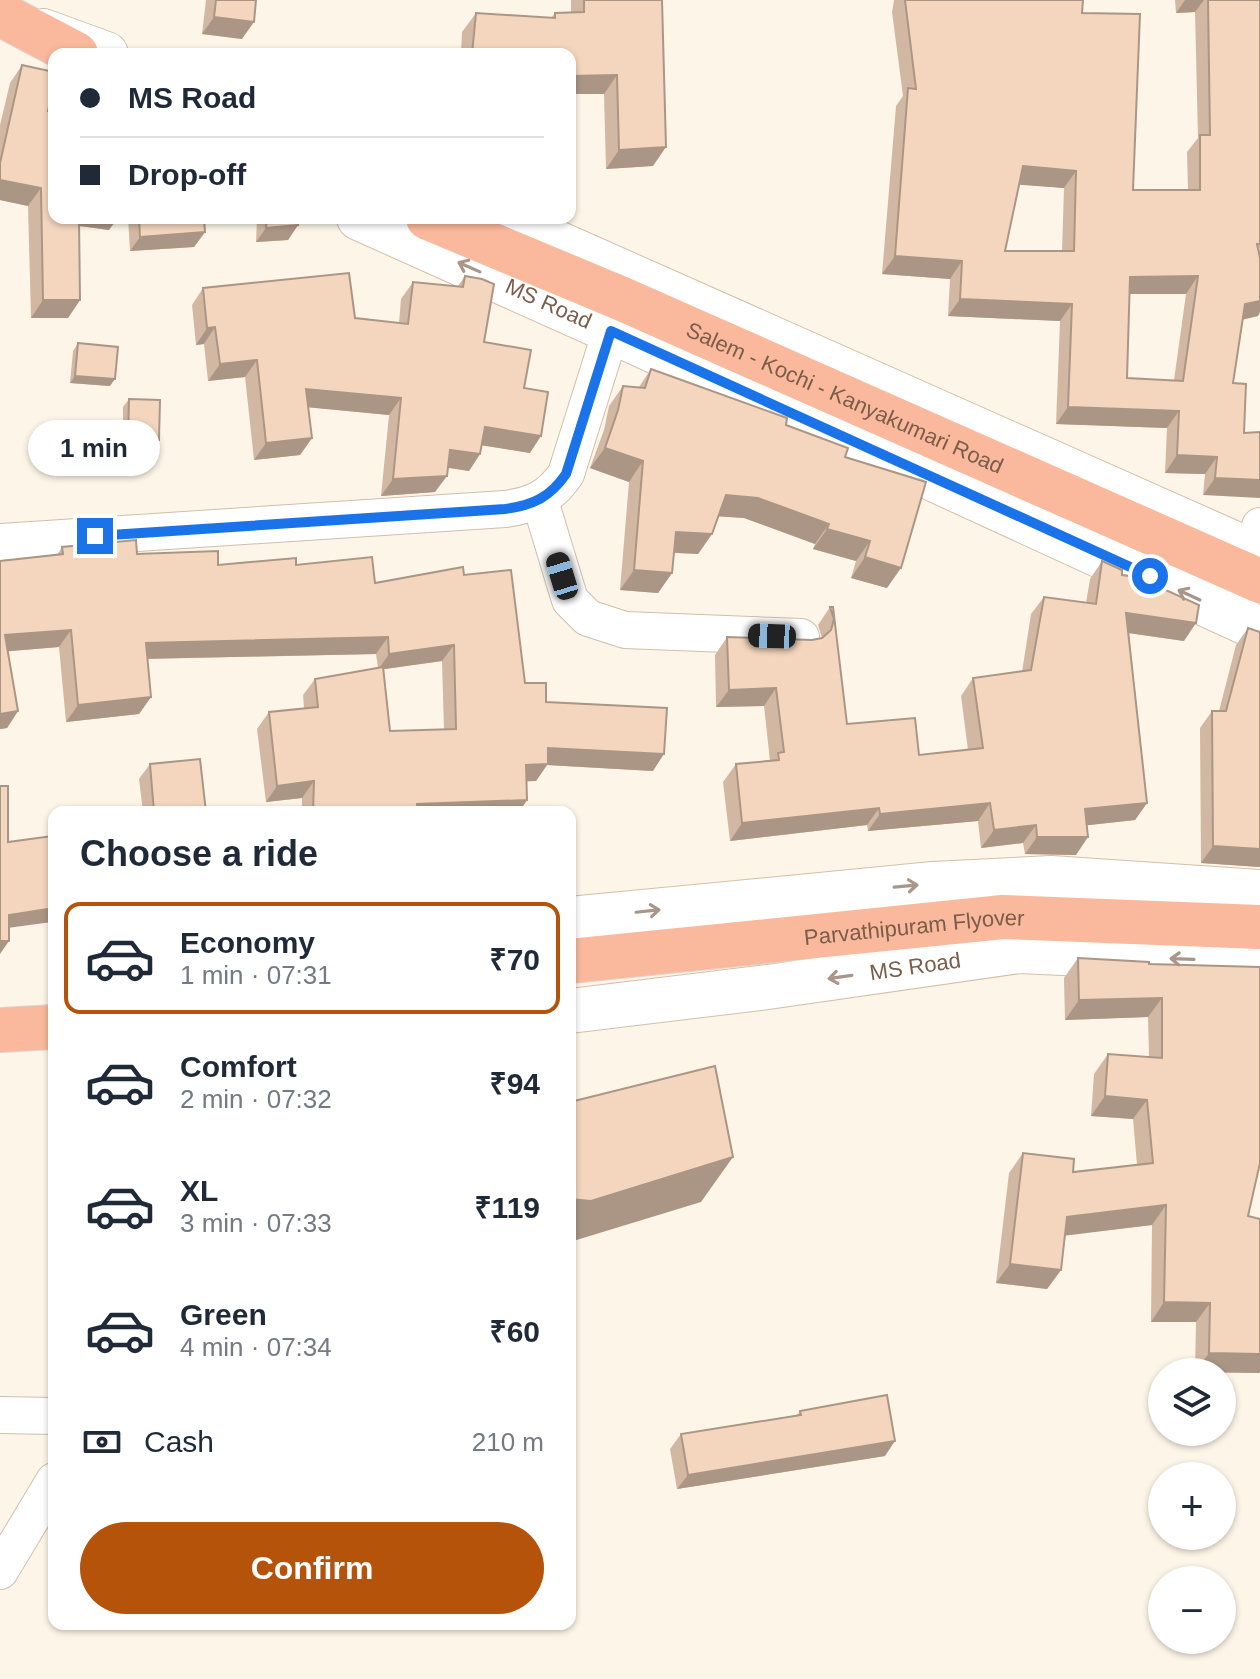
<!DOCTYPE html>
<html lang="en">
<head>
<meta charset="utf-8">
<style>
  body { margin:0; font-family:Helvetica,sans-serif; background:#f2f2f3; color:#1f2937; height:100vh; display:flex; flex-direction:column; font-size:30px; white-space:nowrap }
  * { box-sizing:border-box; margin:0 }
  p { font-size:26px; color:#747a83 }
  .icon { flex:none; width:44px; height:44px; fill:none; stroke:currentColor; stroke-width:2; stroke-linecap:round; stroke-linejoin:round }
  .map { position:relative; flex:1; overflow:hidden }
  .sheet { position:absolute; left:48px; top:806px; width:528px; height:824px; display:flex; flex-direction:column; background:#fff; border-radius:16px; box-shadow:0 2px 6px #0004 }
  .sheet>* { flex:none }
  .top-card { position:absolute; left:48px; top:48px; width:528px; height:176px; border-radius:16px; box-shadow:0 2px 6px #0004; display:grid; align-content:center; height:176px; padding:0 32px; background:#fff }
  .fabs { position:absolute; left:1148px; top:1358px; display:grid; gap:16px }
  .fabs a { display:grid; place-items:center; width:88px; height:88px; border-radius:50%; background:#fff; box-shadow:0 2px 6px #0004; font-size:40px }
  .end { position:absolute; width:36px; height:36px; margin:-18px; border:10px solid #1a73e8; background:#fff; box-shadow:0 0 0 4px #fff }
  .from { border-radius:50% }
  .bubble { position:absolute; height:56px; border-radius:28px; background:#fff; box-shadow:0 2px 6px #0004; font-size:26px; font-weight:600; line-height:56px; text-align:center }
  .car { position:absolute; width:24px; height:48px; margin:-24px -12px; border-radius:10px; box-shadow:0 0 6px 2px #0007; background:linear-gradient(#222 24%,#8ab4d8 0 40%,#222 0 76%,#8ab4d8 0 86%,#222 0) }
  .top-card b { display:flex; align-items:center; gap:28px; height:76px; font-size:30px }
  .top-card b+b { border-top:2px solid #e0e1e3 }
  .top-card i { width:20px; height:20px; background:#1f2937 }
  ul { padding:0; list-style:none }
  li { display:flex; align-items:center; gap:24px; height:112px; margin:0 16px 12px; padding:0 16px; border:4px solid transparent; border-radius:16px }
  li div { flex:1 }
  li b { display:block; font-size:30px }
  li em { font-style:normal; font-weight:600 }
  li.on { border-color:#b45309 }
  li>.icon { width:72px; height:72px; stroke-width:1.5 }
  h2 { padding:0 32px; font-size:36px; line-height:96px }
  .pay { display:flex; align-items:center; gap:20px; height:88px; padding:0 32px; font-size:30px }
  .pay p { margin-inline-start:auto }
  .button { display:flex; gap:16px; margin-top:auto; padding:16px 32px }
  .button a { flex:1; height:92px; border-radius:48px; background:#b45309; color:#fff; font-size:32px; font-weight:600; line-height:92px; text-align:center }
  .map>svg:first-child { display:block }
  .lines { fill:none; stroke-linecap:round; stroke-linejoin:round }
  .street-casing { stroke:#d1beac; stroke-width:38 }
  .secondary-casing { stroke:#d4bfaa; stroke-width:46 }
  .highway-casing { stroke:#dcd5d0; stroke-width:46 }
  .street { stroke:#fff; stroke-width:36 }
  .secondary { stroke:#fff; stroke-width:44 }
  .highway { stroke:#fab99c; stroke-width:44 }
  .wall { fill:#d2b8a3; fill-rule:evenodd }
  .shaded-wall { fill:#ab9685 }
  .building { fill:#f4d6be; stroke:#ab9685; stroke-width:2; fill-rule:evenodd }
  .oneway { stroke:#a99689 }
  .route { stroke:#1a73e8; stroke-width:10 }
  .labels { text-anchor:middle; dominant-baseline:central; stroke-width:6; stroke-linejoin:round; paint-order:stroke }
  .street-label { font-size:22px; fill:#7a5d4a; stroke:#fffaef }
</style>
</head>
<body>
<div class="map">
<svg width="1260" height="1679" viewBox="0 0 1260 1679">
  <rect width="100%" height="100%" fill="#fdf6e8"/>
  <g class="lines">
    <g class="street-casing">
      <g id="street">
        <polyline points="540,501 570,600 588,618 625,630 801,637"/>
        <path d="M0,542L505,509C534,505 550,497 566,474L611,331"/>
        <polyline points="1256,553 1260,526"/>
        <polyline points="0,1415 54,1416"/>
        <polyline points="0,1571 54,1481"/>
      </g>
    </g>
    <g class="secondary-casing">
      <g id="secondary">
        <polyline points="43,31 106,54"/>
        <path id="s1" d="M359,218L611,331L1260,629"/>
        <polyline points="501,218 1260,555"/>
        <polyline points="570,919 933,884 1051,878 1260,892"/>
        <path id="s2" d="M570,1011L768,987L1019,951L1260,962"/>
      </g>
    </g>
    <g class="highway-casing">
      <g id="highway">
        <polyline points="0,14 76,54"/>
        <path id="s3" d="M428,218L620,298L1260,581"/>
        <path id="s4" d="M570,961L1003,917L1260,927"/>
        <polyline points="0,1030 54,1027"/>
      </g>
    </g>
    <use href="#street" class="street"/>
    <use href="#secondary" class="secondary"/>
    <use href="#highway" class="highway"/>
  </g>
  <g class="wall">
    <polygon points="206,0 256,0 242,39 202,34"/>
    <polygon points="571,0 662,0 653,166 606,169 604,94 570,94 570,54 461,54 462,32 476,13 551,18 555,13 571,12"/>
    <path d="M894,0H1083L1082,13L1133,190H1188L1187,152L1198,138L1195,12L1176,13L1175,0H1260V312L1258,316L1243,319L1233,383L1244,433L1260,432L1203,495L1205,474L1165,473L1167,428L1056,424L1060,321L948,316L950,279L882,274L896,106L903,96L892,12ZM1019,184L1064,188L1062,251H1005ZM1130,294H1186L1174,380L1127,378Z"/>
    <polygon points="22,65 109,230 79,226 80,300 68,318 31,318 28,206 0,200 0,125 10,83"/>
    <polygon points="128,218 204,218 205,232 194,247 130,251"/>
    <polygon points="257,218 298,218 298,225 288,240 256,242"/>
    <polygon points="465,276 484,342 524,388 530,453 482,445 480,454 469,471 448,468 435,492 381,496 389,415 308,407 312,438 300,455 254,460 245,377 208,381 204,344 196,345 192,305 203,288 355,318 399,323 401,299 413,282 458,286"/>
    <polygon points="78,343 110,386 70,383 73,351"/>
    <polygon points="651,369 786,425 845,457 887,588 851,578 856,561 813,549 815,544 744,518 718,516 712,534 698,554 674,553 672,573 658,593 620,590 629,482 590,468 604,430 609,406 623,386 639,387"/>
    <polygon points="129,399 159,440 154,447 123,447 123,407"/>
    <path d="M62,547L137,554L218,565H296L375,583L464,575L525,683L546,702L653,771L547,765L536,781H526L527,800L519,812H302V798L266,802L257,729L269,712L304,708L303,695L315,679L378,668L376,654L147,659L151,697L139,714L66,722L59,647L8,651L18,711L7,728L0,729V561L57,555ZM442,661L444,730L390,731L384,669Z"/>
    <polygon points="1102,561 1122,575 1184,641 1129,633 1147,803 1135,820 1087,825 1076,855 1025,854 1023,843 981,848 978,821 868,831 867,825 730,841 723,782 736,764 770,761 764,706 716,707 715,655 727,637 812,640 822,638 818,625 830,607 833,607 847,724 919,755 968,750 961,696 973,678 1022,672 1031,614 1044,597 1086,603 1090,579"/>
    <polygon points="1248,628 1260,867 1201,863 1200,728 1212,711 1219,711 1236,645"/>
    <polygon points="150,764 206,812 143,812 139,779"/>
    <polygon points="1078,958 1149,964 1260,1171 1258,1171 1248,1216 1259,1373 1195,1372 1196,1322 1151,1322 1152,1225 1065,1235 1061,1270 1047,1289 996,1283 1009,1173 1023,1153 1073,1172 1137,1165 1133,1119 1091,1116 1094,1074 1108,1054 1149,1057 1148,1017 1065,1020 1064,978"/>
    <polygon points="800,1411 885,1456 677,1489 670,1449 681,1434 797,1415"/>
  </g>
  <g class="shaded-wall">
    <polygon points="1185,0 1204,0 1195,12 1176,13"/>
    <polygon points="214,17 254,22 242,39 202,34"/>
    <polygon points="617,75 604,94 570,94 570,76"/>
    <polygon points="666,147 653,166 606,169 619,150"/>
    <polygon points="1023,166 1076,171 1064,188 1011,184"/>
    <polygon points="0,180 41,188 28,206 0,200"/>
    <polygon points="71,218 118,218 109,230 66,224"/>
    <polygon points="298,225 288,240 256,242 266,228"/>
    <polygon points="205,232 194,247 130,251 140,237"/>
    <polygon points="895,256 962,261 950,279 882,274"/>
    <polygon points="1198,276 1186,294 1118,294 1130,277"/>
    <polygon points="960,299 1072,304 1060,321 948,316"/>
    <polygon points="43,300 80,300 68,318 31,318"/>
    <polygon points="1260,301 1260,312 1258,316 1233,322 1245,304"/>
    <polygon points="215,327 204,344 196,345 207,328"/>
    <polygon points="257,360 245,377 208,381 220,364"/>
    <polygon points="75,376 115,379 110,386 70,383"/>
    <polygon points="306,389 401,398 389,415 294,406"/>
    <polygon points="1068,407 1179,411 1167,428 1056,424"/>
    <polygon points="485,427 541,436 530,453 473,444"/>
    <polygon points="312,438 300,455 254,460 266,443"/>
    <polygon points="128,440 159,440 154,447 123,447"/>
    <polygon points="605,448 643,461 629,482 590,468"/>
    <polygon points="450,450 480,454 469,471 438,466"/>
    <polygon points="1177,455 1217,457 1205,474 1165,473"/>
    <polygon points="447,476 435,492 381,496 393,479"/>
    <polygon points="1215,478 1260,480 1260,498 1203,495"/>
    <polygon points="726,495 758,498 829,524 815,544 744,518 712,516"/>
    <polygon points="827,529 870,541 856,561 813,549"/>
    <polygon points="676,532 712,534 698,554 662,552"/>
    <polygon points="865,557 901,568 887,588 851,578"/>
    <polygon points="634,570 672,573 658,593 620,590"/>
    <polygon points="1126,613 1196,623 1184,641 1114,631"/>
    <polygon points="71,630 59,647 0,652 5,635"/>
    <polygon points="388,637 376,654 134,659 146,643"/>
    <polygon points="454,645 442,661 378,670 389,654"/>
    <polygon points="776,688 764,706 716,707 729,690"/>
    <polygon points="151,697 139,714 66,722 78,705"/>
    <polygon points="18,711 7,728 0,729 0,714"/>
    <polygon points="548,748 664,754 653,771 547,765 536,781 514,782 526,765"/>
    <polygon points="314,781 302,798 266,802 277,786"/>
    <polygon points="527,800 519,812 412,812 417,804"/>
    <polygon points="990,803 978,821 868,831 880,814"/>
    <polygon points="1147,803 1135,820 1072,827 1085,809"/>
    <polygon points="879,808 867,825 730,841 742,823"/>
    <polygon points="1036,825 1023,843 981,848 994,830"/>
    <polygon points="1037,837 1088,837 1076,855 1025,854"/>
    <polygon points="1213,846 1260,849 1260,867 1201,863"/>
    <polygon points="54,908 54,920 52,922 0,929 9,915"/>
    <polygon points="0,941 9,941 0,954"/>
    <polygon points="1162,998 1148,1017 1065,1020 1079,1000"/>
    <polygon points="1105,1096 1147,1100 1133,1119 1091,1116"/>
    <polygon points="733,1157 701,1202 570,1242 570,1199"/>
    <polygon points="1166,1205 1152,1225 1054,1237 1067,1217"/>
    <polygon points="1010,1264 1061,1270 1047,1289 996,1283"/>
    <polygon points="1164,1302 1210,1303 1196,1322 1151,1322"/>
    <polygon points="1209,1353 1260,1354 1260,1372 1259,1373 1196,1372"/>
    <polygon points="895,1441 885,1456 677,1489 688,1475"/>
  </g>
  <g class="building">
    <polygon points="216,0 256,0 254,22 214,17"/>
    <polygon points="584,0 662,0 666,147 619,150 617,75 570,76 570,54 472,54 476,13 555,18 555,13 584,12"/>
    <path d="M905,0H1083L1082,13L1140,14L1133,190H1200V135H1210L1208,0H1260V244H1257L1260,258V301L1245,304L1233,383L1246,384L1244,433L1260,432V480L1215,478L1217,457L1177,455L1179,411L1068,407L1072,304L960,299L962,261L895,256L908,88L916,89ZM1023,166L1076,171L1074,251H1005ZM1198,276L1183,381L1127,378L1130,277Z"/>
    <polygon points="22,65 54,72 54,83 48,111 54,112 54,218 79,218 80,300 43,300 41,188 0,180 0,163"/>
    <polygon points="139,218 204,218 205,232 140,237"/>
    <polygon points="267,218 298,218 298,225 266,228"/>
    <polygon points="349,273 355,318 408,324 413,282 463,287 465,276 482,279 494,284 484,342 531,350 524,388 548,392 541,436 485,427 480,454 450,450 447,476 393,479 401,398 306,389 312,438 266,443 257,360 220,364 215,327 207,328 203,288"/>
    <polygon points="78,343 118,347 115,379 75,376"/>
    <polygon points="651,369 787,418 786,425 848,448 845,457 926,482 901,568 865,557 870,541 827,529 829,524 758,498 726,495 712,534 676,532 672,573 634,570 643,461 605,448 618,410 623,386 645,388"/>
    <polygon points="129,399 160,400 159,440 128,440"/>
    <polygon points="136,540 137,554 218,551 218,565 296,558 296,565 372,557 375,583 463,567 464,575 511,570 525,683 546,683 546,702 667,708 664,754 548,748 548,764 526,765 527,800 417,804 418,812 313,812 314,781 277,786 269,712 318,707 315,679 383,667 390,731 456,729 454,645 389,654 388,637 146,643 151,697 78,705 71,630 5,635 18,711 0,714 0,561 63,554 62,547"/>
    <polygon points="1102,561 1122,570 1122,575 1137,577 1199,605 1196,623 1126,613 1147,803 1085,809 1088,837 1037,837 1036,825 994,830 990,803 880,814 879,808 742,823 736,764 779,760 778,753 784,752 776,688 729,690 727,637 812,640 822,638 831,630 834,619 830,607 833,607 847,724 915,718 919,755 983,748 973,678 1031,670 1044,597 1096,604"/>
    <polygon points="1248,628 1260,632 1260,849 1213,846 1212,711 1226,711"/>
    <polygon points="200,759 206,812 154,812 150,764"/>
    <polygon points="0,786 8,786 8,842 52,836 54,849 54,908 9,915 9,941 0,941"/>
    <polygon points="1078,958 1149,962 1149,964 1260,967 1260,1163 1248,1216 1260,1219 1260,1354 1209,1353 1210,1303 1164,1302 1166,1205 1067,1217 1061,1270 1010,1264 1023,1153 1074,1159 1073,1172 1153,1163 1147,1100 1105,1096 1108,1054 1162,1058 1162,998 1079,1000"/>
    <polygon points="715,1066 733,1157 591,1201 570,1199 570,1102"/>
    <polygon points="887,1395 895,1441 688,1475 681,1434 801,1415 800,1411"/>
  </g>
  <defs><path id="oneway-shaft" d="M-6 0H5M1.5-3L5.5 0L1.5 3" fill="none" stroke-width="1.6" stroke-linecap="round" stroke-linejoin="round" transform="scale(2)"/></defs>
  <g class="oneway">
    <use href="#oneway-shaft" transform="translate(469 267) rotate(-156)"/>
    <use href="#oneway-shaft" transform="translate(1189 595) rotate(-155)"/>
    <use href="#oneway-shaft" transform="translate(906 886) rotate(-5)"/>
    <use href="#oneway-shaft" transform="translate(648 911) rotate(-6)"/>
    <use href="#oneway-shaft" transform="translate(1182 959) rotate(-178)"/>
    <use href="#oneway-shaft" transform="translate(840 977) rotate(172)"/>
  </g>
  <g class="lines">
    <path class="route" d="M95,536L505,509C534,505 550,497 566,474L611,331L1150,576"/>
  </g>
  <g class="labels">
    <g class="street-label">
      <text stroke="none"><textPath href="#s1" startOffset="208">MS Road</textPath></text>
      <text stroke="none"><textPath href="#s3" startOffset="454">Salem - Kochi - Kanyakumari Road</textPath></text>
      <text stroke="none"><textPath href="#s4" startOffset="346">Parvathipuram Flyover</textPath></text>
      <text stroke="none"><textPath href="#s2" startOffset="348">MS Road</textPath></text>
    </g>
  </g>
</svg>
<div class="fabs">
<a><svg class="icon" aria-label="layers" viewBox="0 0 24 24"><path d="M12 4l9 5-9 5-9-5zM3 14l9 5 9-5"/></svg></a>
<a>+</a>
<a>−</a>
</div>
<i class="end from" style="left:1150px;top:576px"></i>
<i class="end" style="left:95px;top:536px"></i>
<div class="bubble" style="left:28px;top:420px;width:132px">1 min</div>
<i class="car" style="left:562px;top:576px;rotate:343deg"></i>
<i class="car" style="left:772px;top:636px;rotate:272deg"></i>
<div class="top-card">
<b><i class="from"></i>MS Road</b>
<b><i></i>Drop-off</b>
</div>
<section class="sheet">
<h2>Choose a ride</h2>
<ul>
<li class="on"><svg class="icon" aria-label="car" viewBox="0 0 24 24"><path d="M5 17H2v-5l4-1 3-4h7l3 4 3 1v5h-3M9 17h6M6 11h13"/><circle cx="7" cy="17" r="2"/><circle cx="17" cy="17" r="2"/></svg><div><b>Economy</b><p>1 min · 07:31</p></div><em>₹70</em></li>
<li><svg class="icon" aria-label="car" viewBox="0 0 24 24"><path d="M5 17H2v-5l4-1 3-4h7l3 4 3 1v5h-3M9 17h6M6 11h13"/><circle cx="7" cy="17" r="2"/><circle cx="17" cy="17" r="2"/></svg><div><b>Comfort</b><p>2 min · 07:32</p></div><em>₹94</em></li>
<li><svg class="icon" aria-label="car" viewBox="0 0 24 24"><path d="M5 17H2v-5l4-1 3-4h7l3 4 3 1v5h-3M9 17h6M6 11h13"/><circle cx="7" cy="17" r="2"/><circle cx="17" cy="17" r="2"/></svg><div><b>XL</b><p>3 min · 07:33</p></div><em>₹119</em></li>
<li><svg class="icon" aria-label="car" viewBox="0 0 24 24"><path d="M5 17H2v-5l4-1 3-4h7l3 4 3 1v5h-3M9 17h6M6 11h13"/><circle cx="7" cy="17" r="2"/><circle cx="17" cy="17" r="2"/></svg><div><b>Green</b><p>4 min · 07:34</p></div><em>₹60</em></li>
</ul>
<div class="pay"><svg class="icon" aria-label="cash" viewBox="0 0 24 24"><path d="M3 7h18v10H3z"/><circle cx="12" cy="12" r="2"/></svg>Cash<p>210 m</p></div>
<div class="button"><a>Confirm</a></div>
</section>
</div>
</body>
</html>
